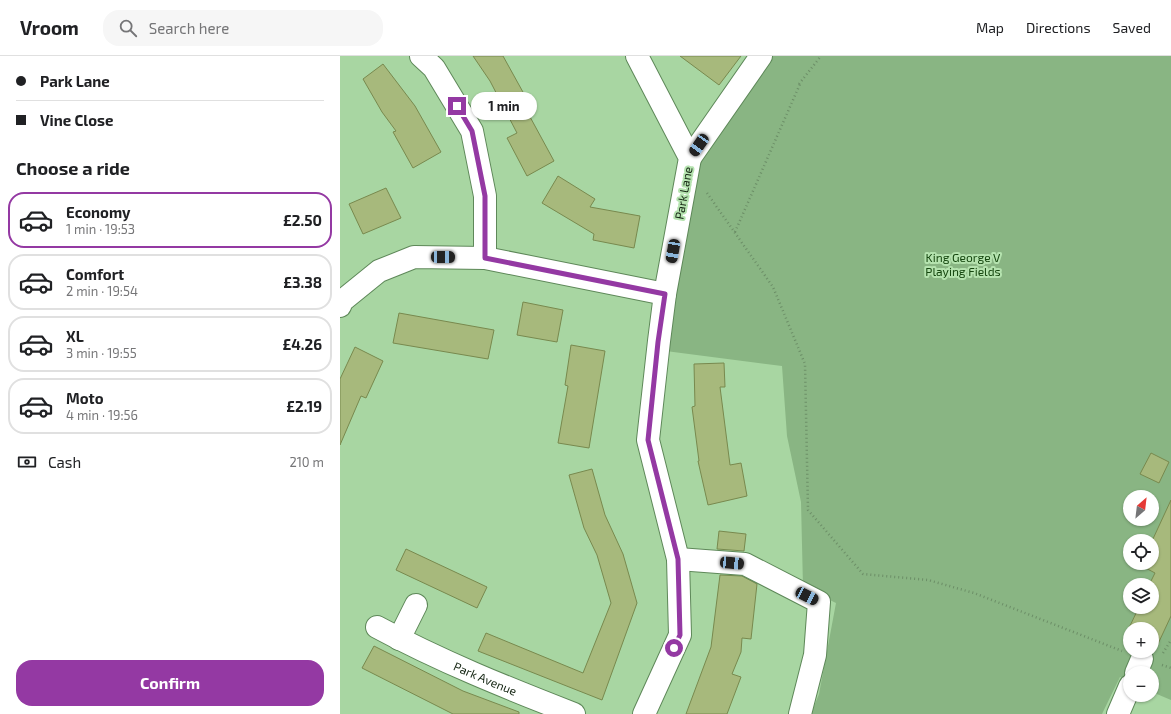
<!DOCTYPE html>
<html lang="en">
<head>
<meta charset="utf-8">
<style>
  body { margin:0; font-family:"Exo 2",sans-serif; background:#f6f6f6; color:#202124; height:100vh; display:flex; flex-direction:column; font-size:15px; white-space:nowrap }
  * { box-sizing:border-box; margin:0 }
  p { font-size:13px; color:#757577 }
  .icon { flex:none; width:22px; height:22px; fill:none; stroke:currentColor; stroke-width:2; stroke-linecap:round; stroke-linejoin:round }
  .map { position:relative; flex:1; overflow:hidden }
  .side { display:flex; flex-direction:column; background:#fff; width:340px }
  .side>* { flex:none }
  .guide { display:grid; align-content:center; height:88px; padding:0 16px; background:#fff }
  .needle { width:26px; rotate:28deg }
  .buttons { position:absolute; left:783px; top:434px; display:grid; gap:8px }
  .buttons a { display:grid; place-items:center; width:36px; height:36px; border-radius:50%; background:#fff; box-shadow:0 1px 3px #0004; font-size:20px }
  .end { position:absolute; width:18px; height:18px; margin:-9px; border:5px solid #9439a3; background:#fff; box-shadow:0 0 0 2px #fff }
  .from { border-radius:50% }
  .bubble { position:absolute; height:28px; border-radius:14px; background:#fff; box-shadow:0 1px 3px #0004; font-size:13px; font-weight:700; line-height:28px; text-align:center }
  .car { position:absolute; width:12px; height:24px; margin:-12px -6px; border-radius:5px; box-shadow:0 0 3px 1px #0007; background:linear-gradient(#222 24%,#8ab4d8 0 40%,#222 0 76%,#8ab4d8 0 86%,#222 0) }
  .guide b { display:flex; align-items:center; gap:14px; height:38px; font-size:15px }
  .guide b+b { border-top:1px solid #e0e0e0 }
  .guide i { width:10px; height:10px; background:#202124 }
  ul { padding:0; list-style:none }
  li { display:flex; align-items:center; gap:12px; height:56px; margin:0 8px 6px; padding:0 8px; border:2px solid #e0e0e0; border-radius:16px }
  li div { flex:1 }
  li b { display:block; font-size:15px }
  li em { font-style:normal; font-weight:700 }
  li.on { border-color:#9439a3 }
  li>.icon { width:36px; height:36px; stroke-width:1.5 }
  h2 { padding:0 16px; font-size:18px; line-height:48px }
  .pay { display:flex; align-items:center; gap:10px; height:44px; padding:0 16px; font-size:15px }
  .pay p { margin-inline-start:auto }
  .primary-button { display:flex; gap:8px; margin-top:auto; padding:8px 16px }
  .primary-button a { flex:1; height:46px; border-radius:16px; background:#9439a3; color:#fff; font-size:16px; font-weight:700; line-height:46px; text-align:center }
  header { display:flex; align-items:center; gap:24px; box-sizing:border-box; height:56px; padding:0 20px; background:#fff; border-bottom:1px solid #e0e0e0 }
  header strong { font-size:19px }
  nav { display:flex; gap:22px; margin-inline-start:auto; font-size:14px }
  .search { width:280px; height:36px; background:#f6f6f6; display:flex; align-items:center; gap:10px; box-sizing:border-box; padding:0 14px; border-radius:16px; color:#757577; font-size:15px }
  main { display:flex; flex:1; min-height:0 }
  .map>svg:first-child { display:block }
  .green { fill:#89b583; fill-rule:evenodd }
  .building { fill:#a7b97c; stroke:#78894e }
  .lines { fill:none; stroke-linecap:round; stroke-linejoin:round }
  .minor-casing { stroke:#5e8859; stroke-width:24 }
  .path { stroke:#6c8e67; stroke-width:2.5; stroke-dasharray:1 3; stroke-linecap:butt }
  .minor { stroke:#fff; stroke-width:22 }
  .route { stroke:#9439a3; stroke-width:5 }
  .labels { text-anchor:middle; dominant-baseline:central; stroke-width:4; stroke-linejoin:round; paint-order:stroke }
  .street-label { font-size:12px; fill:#122310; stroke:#b5e3af }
  .park-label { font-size:12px; fill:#164710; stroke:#b5e3af }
</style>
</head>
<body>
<header>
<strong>Vroom</strong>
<div class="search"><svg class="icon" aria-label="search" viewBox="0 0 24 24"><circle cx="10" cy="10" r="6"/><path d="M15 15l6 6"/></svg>Search here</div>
<nav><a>Map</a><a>Directions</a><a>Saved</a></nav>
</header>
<main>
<section class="side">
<div class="guide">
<b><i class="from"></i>Park Lane</b>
<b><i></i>Vine Close</b>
</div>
<h2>Choose a ride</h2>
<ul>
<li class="on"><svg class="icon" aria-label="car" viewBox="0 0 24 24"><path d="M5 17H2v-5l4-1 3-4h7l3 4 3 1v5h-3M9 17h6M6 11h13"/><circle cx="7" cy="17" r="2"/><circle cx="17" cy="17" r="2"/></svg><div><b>Economy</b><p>1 min · 19:53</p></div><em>£2.50</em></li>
<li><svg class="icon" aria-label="car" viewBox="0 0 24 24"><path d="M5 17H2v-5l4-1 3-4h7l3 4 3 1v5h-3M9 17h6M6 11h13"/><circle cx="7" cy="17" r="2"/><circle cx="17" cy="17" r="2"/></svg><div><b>Comfort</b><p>2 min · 19:54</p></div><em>£3.38</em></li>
<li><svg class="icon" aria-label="car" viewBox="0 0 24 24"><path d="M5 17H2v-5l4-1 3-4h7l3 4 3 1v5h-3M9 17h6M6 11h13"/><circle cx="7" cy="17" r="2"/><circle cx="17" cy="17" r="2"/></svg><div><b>XL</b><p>3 min · 19:55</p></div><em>£4.26</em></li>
<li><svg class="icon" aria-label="car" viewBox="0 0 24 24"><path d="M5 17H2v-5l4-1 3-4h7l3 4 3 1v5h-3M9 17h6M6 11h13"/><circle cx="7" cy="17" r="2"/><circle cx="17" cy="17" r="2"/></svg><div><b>Moto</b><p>4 min · 19:56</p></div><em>£2.19</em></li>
</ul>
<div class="pay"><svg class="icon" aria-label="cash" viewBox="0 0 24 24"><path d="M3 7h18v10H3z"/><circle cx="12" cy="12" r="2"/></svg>Cash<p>210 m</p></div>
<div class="primary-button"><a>Confirm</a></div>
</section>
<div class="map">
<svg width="831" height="658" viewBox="0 0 831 658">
  <rect width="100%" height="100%" fill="#a8d6a2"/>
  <path class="green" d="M421,0H831V644L812,636V617H790V626L780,621L762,658H471L479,638L496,547L463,531L461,446L447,380L442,310L318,294L350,102ZM790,441H812V463H790ZM790,485H812V507H790ZM790,529H812V551H790ZM790,573H812V595H790Z"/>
  <g class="building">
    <polygon points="133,0 163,0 194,56 189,59 214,105 187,120 167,82 177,77 150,25"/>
    <polygon points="340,0 401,0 379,29"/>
    <polygon points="43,8 75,50 101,96 73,112 53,76 56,75 42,56 23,23"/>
    <polygon points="218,120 255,143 250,151 300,160 294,192 253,184 254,178 202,147"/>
    <polygon points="46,132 61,162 23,178 9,148"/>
    <polygon points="183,246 223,254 217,286 177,279"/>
    <polygon points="59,257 154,274 148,303 53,287"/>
    <polygon points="231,289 265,295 249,392 218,387 228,330 225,329"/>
    <polygon points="15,291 43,305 26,342 21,340 0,389 0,323"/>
    <polygon points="384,307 385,331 380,331 390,409 401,407 407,440 368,449 358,405 359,405 352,351 355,350 354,308"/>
    <polygon points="811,397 829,406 819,427 800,418"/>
    <polygon points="252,413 265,459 283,498 297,547 262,644 138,595 146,577 243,617 271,547 257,499 244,472 229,419"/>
    <polygon points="831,444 831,560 817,590 812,587 812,573 790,573 790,577 787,576 799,551 812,551 812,529 809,529 815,517 800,509 801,507 812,507 812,485"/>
    <polygon points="379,475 406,478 404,495 377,493"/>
    <polygon points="66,493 147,531 137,552 56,514"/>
    <polygon points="380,519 402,520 417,528 411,583 402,582 401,596 392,618 401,621 387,658 346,658 371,591"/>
    <polygon points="34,590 123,635 179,656 179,658 113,658 22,612"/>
  </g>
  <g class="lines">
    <g class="minor-casing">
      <g id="minor">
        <polyline points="81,0 94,12 132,75 145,140 145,202"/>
        <polyline points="297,0 350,102 325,238 319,285 308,384 338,503 340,579 304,658"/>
        <polyline points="350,102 421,0"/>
        <polyline points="0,250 2,245 39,215 74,201 145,202 325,238"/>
        <polyline points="338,503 405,508 479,546 475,599 460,658"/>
        <path id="s1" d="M37,571C100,605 167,632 234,658"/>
        <polyline points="59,583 76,549"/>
        <polyline points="796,617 802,603"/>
        <polyline points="778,658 790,630"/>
      </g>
    </g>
    <g class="path">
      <polyline points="459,28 481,0"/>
      <polyline points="367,137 433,231 465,308 468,454 523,518 588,524 634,537 782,595"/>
      <polyline points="395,176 460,28"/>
      <polyline points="823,597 831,584"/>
      <polyline points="822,609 831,612"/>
    </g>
    <use href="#minor" class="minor"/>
  </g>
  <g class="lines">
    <polyline class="route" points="117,50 132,75 145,140 145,202 325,238 318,286 308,384 338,503 340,579 334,592"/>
  </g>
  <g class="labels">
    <g class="street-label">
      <text transform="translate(343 137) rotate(-80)">Park Lane</text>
      <text stroke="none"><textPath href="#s1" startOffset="120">Park Avenue</textPath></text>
    </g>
    <g class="park-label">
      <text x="623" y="201">King George V<tspan x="623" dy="14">Playing Fields</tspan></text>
    </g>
  </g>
</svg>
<div class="buttons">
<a><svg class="needle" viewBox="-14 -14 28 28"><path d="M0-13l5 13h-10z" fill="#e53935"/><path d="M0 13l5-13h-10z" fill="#757577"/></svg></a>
<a><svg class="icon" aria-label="locate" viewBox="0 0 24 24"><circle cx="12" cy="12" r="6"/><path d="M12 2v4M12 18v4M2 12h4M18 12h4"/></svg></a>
<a><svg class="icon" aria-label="layers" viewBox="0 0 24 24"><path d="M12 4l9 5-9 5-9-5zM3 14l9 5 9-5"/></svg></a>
<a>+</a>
<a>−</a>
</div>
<i class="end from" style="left:334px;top:592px"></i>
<i class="end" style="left:117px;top:50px"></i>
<div class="bubble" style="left:131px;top:36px;width:66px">1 min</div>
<i class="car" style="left:359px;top:89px;rotate:215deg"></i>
<i class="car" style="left:333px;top:195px;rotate:190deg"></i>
<i class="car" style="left:103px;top:201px;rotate:91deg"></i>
<i class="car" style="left:392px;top:507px;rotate:95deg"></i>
<i class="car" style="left:467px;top:540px;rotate:117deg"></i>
</div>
</main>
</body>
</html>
